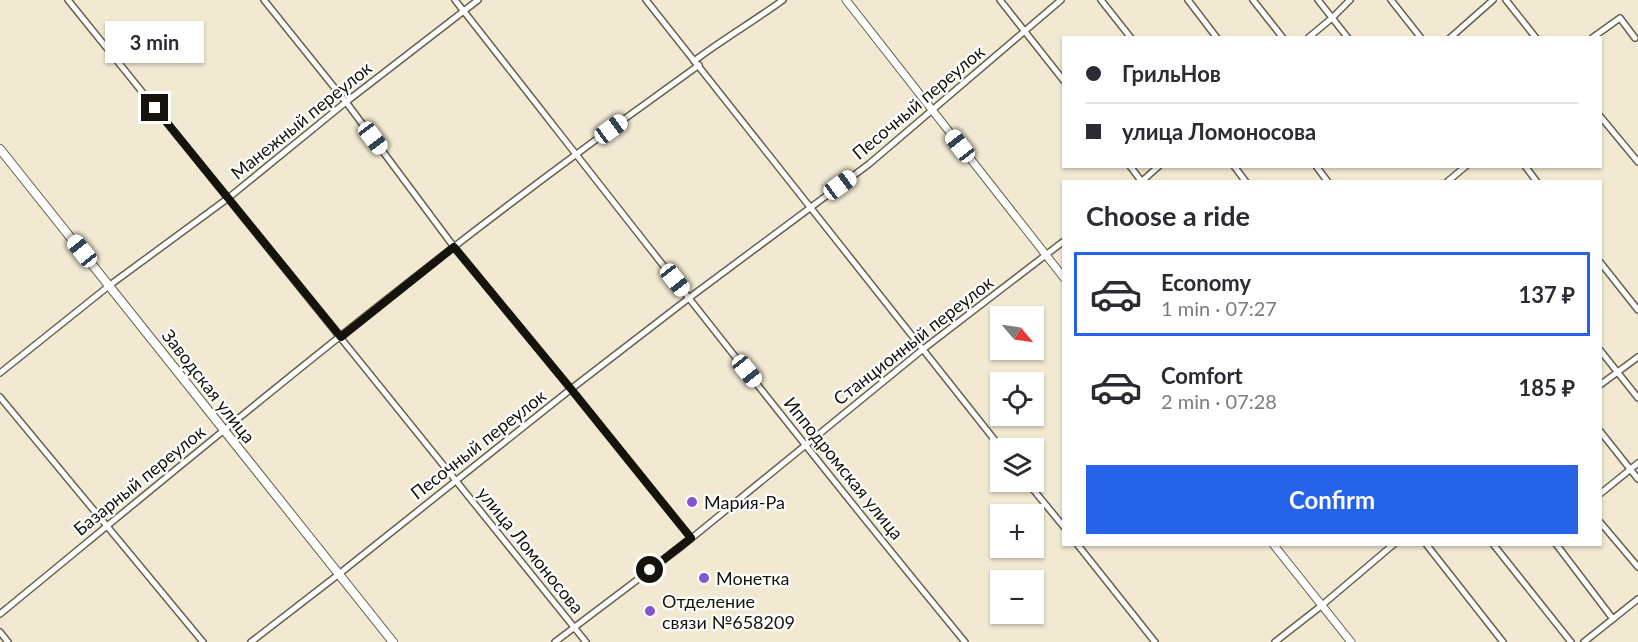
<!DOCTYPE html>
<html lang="en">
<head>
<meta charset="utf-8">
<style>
  body { margin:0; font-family:Lato,sans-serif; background:#f2f2f3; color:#2b2b33; height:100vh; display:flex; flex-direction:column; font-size:22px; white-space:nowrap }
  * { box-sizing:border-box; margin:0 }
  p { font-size:20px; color:#7c7c81 }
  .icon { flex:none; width:33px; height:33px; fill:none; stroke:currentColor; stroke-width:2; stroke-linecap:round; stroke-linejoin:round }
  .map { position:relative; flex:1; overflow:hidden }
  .panel { position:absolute; left:1062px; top:180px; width:540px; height:366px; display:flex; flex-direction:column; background:#fff; border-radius:0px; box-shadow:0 2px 4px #0004 }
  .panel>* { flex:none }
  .hud { position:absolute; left:1062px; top:36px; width:540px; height:132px; border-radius:0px; box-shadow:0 2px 4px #0004; display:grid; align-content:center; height:132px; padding:0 24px; background:#fff }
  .needle { width:39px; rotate:119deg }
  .tools { position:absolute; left:990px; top:306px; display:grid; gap:12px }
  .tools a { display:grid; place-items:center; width:54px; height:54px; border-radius:0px; background:#fff; box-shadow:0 2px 4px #0004; font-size:30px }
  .end { position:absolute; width:27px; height:27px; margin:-14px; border:8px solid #15130b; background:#fff; box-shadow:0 0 0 3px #fff }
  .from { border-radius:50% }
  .bubble { position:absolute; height:42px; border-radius:0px; background:#fff; box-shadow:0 2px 4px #0004; font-size:20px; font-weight:700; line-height:42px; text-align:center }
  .car { position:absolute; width:18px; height:36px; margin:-18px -9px; border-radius:8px; box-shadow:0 0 4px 2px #0007; background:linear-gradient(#fff 24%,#345 0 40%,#fff 0 76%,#345 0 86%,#fff 0) }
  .hud b { display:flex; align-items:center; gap:21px; height:57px; font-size:22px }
  .hud b+b { border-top:2px solid #e1e1e2 }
  .hud i { width:15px; height:15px; background:#2b2b33 }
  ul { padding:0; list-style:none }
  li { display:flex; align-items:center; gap:18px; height:84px; margin:0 12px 9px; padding:0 12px; border:3px solid transparent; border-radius:0px }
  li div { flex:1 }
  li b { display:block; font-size:22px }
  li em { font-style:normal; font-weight:700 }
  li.active { border-color:#2563eb }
  li>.icon { width:54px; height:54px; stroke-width:1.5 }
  h2 { padding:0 24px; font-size:27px; line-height:72px }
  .cta { display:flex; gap:12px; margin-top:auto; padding:12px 24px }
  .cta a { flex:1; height:69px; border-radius:0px; background:#2563eb; color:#fff; font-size:24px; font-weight:700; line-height:69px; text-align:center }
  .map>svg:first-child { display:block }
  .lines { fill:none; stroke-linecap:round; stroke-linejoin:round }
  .minor-casing { stroke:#67604c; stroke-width:8 }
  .tertiary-casing { stroke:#67604c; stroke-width:9 }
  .secondary-casing { stroke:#67604c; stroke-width:10 }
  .minor { stroke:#fff; stroke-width:5 }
  .tertiary { stroke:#fff; stroke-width:7 }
  .secondary { stroke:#fff; stroke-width:8 }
  .route { stroke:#15130b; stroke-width:8 }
  .poi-dot { fill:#8156cf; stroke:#fff; stroke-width:2 }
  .labels { text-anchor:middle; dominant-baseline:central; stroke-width:4.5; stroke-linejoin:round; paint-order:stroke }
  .street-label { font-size:18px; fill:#15130b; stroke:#fff }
  .poi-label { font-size:18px; fill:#15130b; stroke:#fff; text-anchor:start }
</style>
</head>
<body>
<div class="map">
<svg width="1638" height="642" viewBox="0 0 1638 642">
  <rect width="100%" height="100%" fill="#f1e9d2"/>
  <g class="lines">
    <g class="minor-casing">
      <g id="minor">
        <polyline points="68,0 586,642"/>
        <polyline points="264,0 346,102 454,247 571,389 691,538"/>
        <path d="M455,0C624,215 791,431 965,642"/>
        <polyline points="646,0 1001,448"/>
        <polyline points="1000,0 1064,81"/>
        <polyline points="1101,0 1131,38"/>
        <polyline points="1188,0 1217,38"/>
        <polyline points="1253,0 1283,38"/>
        <polyline points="1318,0 1348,38"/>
        <polyline points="1391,0 1421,38"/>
        <polyline points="1506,0 1536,38"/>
        <polyline points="1308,38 1332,18 1350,0"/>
        <polyline points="1450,38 1493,0"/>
        <polyline points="1592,38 1620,18 1635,38"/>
        <path d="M694,61C723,39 754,21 783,0"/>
        <polyline points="1600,116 1638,162"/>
        <polyline points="1130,166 1142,182"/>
        <polyline points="1234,166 1246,182"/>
        <polyline points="1316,166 1328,182"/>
        <polyline points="1525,166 1537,182"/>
        <polyline points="1141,182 1159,166"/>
        <polyline points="1447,182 1466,166"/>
        <polyline points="1600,262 1638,310"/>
        <polyline points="1600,350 1638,398"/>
        <polyline points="0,373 110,285 227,199 346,102 478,0"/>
        <polyline points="1600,385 1638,357"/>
        <polyline points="0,397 203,642"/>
        <polyline points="1600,431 1638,479"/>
        <polyline points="1027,482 1064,527"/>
        <polyline points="1600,494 1638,463"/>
        <polyline points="1600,522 1638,567"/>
        <polyline points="1077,544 1155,642"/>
        <polyline points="1426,544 1503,642"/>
        <polyline points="1493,544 1571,642"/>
        <polyline points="1556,544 1613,619"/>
        <path d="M0,614C190,458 380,299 578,153C618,123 658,95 699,65"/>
        <polyline points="0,632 8,642"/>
        <polyline points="251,642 339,574 571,389 689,298 869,164 1061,0"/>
        <polyline points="555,642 682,546 922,350 1064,241"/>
        <polyline points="1275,642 1321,606 1394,544"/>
        <polyline points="1584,642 1638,599"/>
      </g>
    </g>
    <g class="tertiary-casing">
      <g id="tertiary">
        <polyline points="846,0 1064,278"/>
        <polyline points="1273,544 1351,642"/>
      </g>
    </g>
    <g class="secondary-casing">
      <polyline id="secondary" points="0,149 393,642"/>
    </g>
    <use href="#minor" class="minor"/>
    <use href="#tertiary" class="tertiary"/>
    <use href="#secondary" class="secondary"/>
  </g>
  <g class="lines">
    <polyline class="route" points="155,108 341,337 454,247 571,389 691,538 650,570"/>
  </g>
  <g class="poi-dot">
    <circle cx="692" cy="502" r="6"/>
    <circle cx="704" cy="578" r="6"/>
    <circle cx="650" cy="611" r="6"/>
  </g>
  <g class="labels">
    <g class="street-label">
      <text transform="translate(918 102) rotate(-40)">Песочный переулок</text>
      <text transform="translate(301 120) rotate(-39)">Манежный переулок</text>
      <text transform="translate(913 340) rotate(-38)">Станционный переулок</text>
      <text transform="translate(209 386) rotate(52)">Заводская улица</text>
      <text transform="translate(478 444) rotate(-38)">Песочный переулок</text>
      <text transform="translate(844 468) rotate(51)">Ипподромская улица</text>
      <text transform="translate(139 480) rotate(-39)">Базарный переулок</text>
      <text transform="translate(531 550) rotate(51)">улица Ломоносова</text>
    </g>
    <g class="poi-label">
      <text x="704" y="502">Мария-Ра</text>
      <text x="716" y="578">Монетка</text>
      <text x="662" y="601">Отделение<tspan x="662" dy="21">связи №658209</tspan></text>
    </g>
  </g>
</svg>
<div class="tools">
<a><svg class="needle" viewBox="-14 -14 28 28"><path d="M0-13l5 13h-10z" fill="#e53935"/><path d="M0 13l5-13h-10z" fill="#7c7c81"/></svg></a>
<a><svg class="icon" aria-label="locate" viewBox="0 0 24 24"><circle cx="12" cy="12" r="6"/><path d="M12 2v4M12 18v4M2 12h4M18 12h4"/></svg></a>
<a><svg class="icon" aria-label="layers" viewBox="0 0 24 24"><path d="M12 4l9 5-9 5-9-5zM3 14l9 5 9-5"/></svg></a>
<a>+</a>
<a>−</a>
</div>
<i class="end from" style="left:650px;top:570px"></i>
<i class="end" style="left:155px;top:108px"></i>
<div class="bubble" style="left:105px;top:21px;width:99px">3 min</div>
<i class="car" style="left:611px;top:129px;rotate:54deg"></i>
<i class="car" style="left:373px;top:138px;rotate:143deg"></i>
<i class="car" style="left:960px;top:146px;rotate:322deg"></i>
<i class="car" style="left:840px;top:185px;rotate:54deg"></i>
<i class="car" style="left:82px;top:251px;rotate:321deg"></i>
<i class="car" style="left:675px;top:280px;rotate:142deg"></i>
<i class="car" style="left:747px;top:371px;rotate:141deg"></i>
<div class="hud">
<b><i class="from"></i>ГрильНов</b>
<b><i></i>улица Ломоносова</b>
</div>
<section class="panel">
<h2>Choose a ride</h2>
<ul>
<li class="active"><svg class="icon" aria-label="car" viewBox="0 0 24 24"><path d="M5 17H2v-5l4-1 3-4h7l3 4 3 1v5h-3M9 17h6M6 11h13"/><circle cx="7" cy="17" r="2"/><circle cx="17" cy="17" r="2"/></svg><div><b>Economy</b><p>1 min · 07:27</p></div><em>137 ₽</em></li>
<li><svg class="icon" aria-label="car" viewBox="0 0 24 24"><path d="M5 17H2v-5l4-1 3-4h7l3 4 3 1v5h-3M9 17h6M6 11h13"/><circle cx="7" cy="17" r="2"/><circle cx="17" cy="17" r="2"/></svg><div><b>Comfort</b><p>2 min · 07:28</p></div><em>185 ₽</em></li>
</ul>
<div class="cta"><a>Confirm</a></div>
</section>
</div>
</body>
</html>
